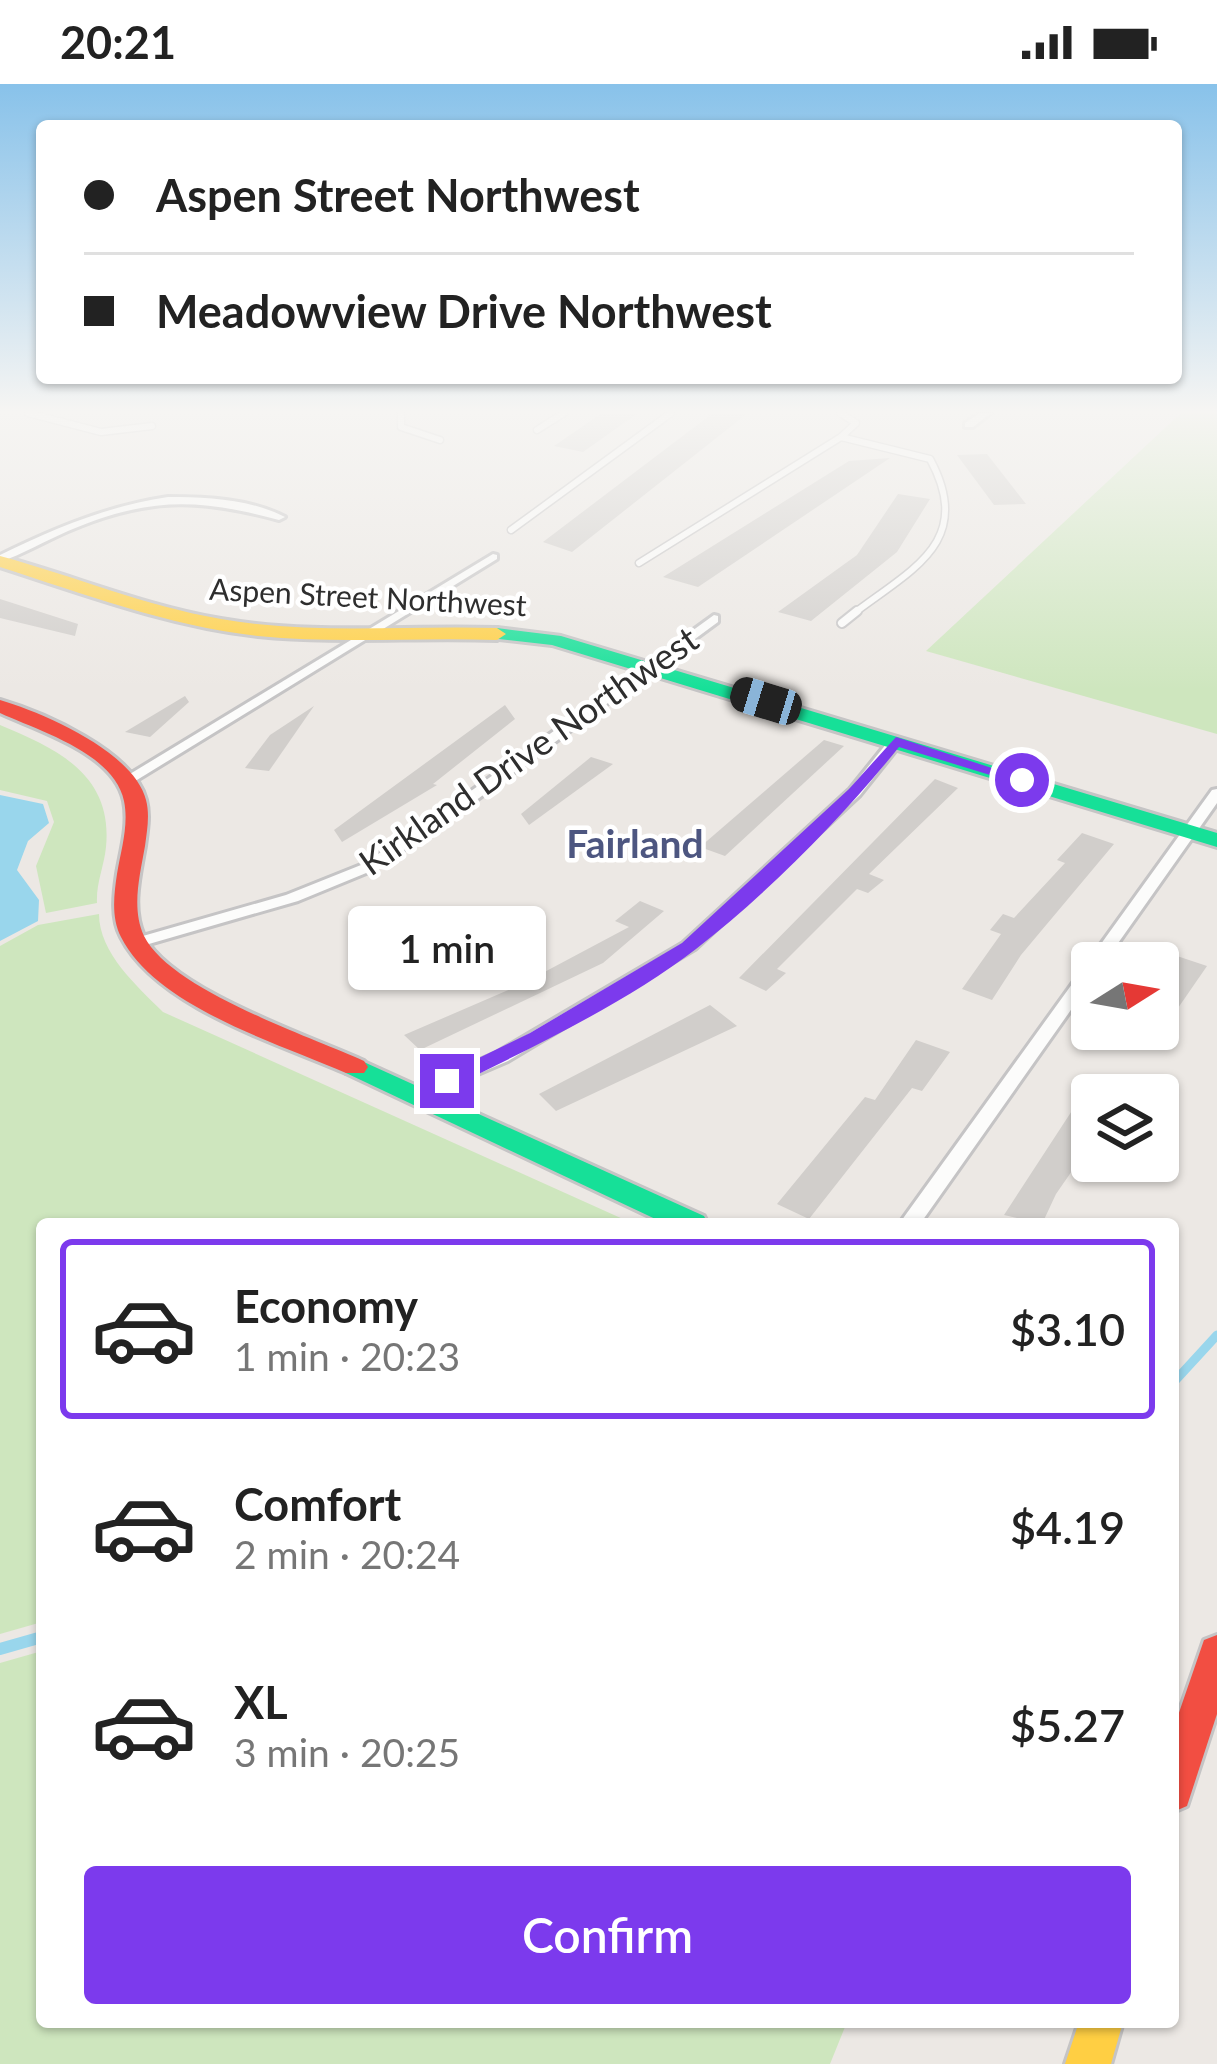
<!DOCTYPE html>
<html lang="en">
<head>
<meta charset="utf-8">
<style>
  body { margin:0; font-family:Lato,sans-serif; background:#f6f6f6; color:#222; height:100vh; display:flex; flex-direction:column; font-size:45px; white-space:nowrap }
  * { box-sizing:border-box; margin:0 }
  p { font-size:39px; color:#767676 }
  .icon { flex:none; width:66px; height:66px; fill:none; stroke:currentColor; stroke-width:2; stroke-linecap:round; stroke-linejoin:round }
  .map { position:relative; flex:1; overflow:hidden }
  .side { position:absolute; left:36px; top:1134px; width:1143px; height:810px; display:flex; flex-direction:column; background:#fff; border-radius:12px; box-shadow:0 3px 9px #0004 }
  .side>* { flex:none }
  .hud { position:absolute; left:36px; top:36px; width:1146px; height:264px; border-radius:12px; box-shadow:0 3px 9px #0004; display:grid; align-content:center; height:264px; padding:0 48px; background:#fff }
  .needle { width:78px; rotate:79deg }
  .controls { position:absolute; left:1071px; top:858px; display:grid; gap:24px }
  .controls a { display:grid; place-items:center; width:108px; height:108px; border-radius:12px; background:#fff; box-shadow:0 3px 9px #0004; font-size:60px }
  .end { position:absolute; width:54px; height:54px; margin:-27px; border:15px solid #7c3aed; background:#fff; box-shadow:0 0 0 6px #fff }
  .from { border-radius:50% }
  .bubble { position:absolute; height:84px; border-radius:12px; background:#fff; box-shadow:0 3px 9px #0004; font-size:39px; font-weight:600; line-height:84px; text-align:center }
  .car { position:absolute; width:36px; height:72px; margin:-36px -18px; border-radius:15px; box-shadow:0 0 9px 3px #0007; background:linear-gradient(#222 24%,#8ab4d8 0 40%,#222 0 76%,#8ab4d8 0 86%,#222 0) }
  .hud b { display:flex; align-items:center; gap:42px; height:114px; font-size:45px }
  .hud b+b { border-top:3px solid #e0e0e0 }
  .hud i { width:30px; height:30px; background:#222 }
  ul { padding:21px 0 0; list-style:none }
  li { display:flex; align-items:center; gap:36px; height:180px; margin:0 24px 18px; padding:0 24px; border:6px solid transparent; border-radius:12px }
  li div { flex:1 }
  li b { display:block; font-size:45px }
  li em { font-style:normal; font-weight:600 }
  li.current { border-color:#7c3aed }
  li>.icon { width:108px; height:108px; stroke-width:1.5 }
  .action { display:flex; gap:24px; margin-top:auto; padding:24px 48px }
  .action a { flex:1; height:138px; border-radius:12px; background:#7c3aed; color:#fff; font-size:48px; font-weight:600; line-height:138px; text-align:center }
  .status { display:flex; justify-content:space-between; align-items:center; height:84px; padding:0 60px; background:#fff; direction:ltr }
  .status svg { height:33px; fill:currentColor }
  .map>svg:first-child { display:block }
  .green { fill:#cee6be }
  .water { fill:#99d6ec }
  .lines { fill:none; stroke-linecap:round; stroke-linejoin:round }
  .stream-far1 { stroke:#99d6ec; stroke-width:9 }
  .stream { stroke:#99d6ec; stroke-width:12 }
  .building { fill:#d1cecb }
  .lane-far1-casing { stroke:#c5c4c5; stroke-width:9 }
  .lane-casing { stroke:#c5c4c5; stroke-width:12 }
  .street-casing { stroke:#c5c4c5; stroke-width:6 }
  .fast-casing { stroke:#c5c4c5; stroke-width:6 }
  .slow-casing { stroke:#c5c4c5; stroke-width:6 }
  .jam-casing { stroke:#c5c4c5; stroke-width:6 }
  .lane-far1 { stroke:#fcfcfb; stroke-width:6 }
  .lane { stroke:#fcfcfb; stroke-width:8 }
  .street { fill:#fcfcfb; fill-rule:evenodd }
  .fast { fill:#16e098; fill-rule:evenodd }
  .slow { fill:#ffcf43; fill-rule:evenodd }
  .jam { fill:#f24e42; fill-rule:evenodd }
  .route { fill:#7c3aed }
  .labels { text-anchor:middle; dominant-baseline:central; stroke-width:9; stroke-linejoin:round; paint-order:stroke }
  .far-street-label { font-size:30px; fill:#2e2e2e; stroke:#fff }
  .street-label { font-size:36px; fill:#2e2e2e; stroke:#fff }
  .neighbourhood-label { font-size:39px; font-weight:bold; fill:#4d5680; stroke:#fff }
</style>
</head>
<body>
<div class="status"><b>20:21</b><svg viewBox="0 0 49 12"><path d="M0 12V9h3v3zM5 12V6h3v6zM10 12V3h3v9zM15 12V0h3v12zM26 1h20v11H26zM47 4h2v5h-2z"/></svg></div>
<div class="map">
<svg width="1217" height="1980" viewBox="0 0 1217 1980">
  <rect width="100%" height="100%" fill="#ece8e4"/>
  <g class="green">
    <polygon points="1181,329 1217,329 1217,650 926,567"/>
    <path d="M0,641C58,665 113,691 106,763C104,783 96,799 97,819L46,829L36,782L54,738L47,717L0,706Z"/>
    <path d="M99,830C99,869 137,902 163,928L634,1140H42V1538L0,1550V862L38,841Z"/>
    <polygon points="42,1567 42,1938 847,1938 830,1980 0,1980 0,1579"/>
  </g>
  <polygon class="water" points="0,711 43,720 49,739 28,757 17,786 39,816 38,837 0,857"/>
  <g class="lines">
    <polyline class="stream-far1" points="1173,1299 1217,1251"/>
    <polyline class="stream" points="0,1565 42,1553"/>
  </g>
  <g class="building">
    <polygon points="602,329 638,329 583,368 554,362"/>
    <polygon points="713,329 748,329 572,468 543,458"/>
    <polygon points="987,370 1026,420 994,421 957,371"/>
    <polygon points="890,374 698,503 663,493 849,377"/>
    <polygon points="898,410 930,415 897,468 811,537 778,528 857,471"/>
    <polygon points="0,515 78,540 75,552 0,534"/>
    <polygon points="185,612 189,618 150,653 125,648"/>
    <polygon points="505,621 515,635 433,700 437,701 342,758 334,746"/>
    <polygon points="314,622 269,687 245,684 270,651"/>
    <polygon points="824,656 844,662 725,772 700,763"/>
    <polygon points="591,673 613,680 529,741 521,730"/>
    <polygon points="935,695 958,704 869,790 884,796 868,809 857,805 777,885 786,889 766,907 739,894"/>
    <polygon points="1082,749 1114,760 1021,871 992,916 962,905 1001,850 990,846 1003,830 1014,834 1065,779 1057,776"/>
    <polygon points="640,817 664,827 603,879 420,966 404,951 520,901 629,843 615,837"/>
    <polygon points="1177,872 1207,882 1158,953 1158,899"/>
    <polygon points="710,921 737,942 556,1027 539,1010"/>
    <polygon points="916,956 950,968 922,1007 912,1004 809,1135 777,1120 865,1013 875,1016"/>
    <polygon points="1092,996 1092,1058 1056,1110 1042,1140 1004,1131"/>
  </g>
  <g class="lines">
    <g class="lane-far1-casing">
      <g id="lane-far1">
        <polyline points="28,329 101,348 152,342"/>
        <polyline points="401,329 401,343 440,356"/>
        <polyline points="537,346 564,329"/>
        <path d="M841,353L930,375C975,458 912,485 853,530"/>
        <polyline points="511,446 671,329"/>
        <polyline points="639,479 841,353 856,339 840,329"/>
      </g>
    </g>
    <g class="lane-casing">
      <polyline id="lane" points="842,539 857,527"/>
    </g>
    <g class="street-casing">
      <g id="street">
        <polygon points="980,329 991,329 973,343 965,343 965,339"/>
        <path d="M168,413C207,413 250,415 285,433L279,436C198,414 147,413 68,447C45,457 23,470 0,478V471C55,444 108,422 168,413Z"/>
        <polygon points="493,470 497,471 497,475 132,699 122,699 120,696"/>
        <polygon points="714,531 718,532 718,538 441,742 371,787 298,817 135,864 127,859 129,856 286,811 361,781 431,736"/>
        <polygon points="896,653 903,657 860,711 695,865 508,977 422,1014 410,1014 407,1010 410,1006 496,969 683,859 850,705 891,654"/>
        <polygon points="1217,705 1217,719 1104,879 1092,879 1092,896 920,1140 899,1140 1212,706"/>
      </g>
    </g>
    <g class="fast-casing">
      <g id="fast">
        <polygon points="497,544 561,552 1217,749 1217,763 552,561 490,554 488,550"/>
        <polygon points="355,974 704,1132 708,1140 666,1140 346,989 342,983 346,977"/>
      </g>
    </g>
    <g class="slow-casing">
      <g id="slow">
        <path d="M0,472C74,492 145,522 221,535C312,551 405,541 497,544L506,550L497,556C417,553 337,560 258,552C169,542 84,510 0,483Z"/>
        <polygon points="1079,1938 1123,1938 1111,1980 1065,1980"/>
      </g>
    </g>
    <g class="jam-casing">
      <g id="jam">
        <path d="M0,616C44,629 134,668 146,716C150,731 147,747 145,762C140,791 131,824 144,852C171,906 309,952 364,977L368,983L364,989H346C278,959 156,923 121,853C111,834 114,810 117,790C121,766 129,741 124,717C114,669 39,647 0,629Z"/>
        <polygon points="1217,1551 1217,1630 1187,1722 1173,1728 1173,1646 1204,1556"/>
      </g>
    </g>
    <use href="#lane-far1" class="lane-far1"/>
    <use href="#lane" class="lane"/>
    <use href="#street" class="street"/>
    <use href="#fast" class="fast"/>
    <use href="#slow" class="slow"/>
    <use href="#jam" class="jam"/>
  </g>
  <linearGradient id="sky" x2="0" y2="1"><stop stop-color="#88c2ea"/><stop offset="0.54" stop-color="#f6f5f3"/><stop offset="1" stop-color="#f6f5f3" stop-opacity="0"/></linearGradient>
  <rect width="1217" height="606" fill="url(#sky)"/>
  <path class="route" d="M896,653L1029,696L1016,699L899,663C843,733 767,810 696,865C626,919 533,963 454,1002H440V993L530,949L682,859L849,705Z"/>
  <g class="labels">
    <g class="far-street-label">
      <text transform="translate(368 512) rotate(3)">Aspen Street Northwest</text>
    </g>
    <g class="street-label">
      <text transform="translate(528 666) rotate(-35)">Kirkland Drive Northwest</text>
    </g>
    <g class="neighbourhood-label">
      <text x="635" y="759">Fairland</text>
    </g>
  </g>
</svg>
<div class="controls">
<a><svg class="needle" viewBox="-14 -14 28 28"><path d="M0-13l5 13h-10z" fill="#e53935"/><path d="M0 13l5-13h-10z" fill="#767676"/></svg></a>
<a><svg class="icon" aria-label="layers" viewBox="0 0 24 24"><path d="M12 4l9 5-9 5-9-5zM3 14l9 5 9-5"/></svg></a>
</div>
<i class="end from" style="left:1022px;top:696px"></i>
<i class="end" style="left:447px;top:997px"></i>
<div class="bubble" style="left:348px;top:822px;width:198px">1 min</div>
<i class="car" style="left:766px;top:617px;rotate:287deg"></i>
<div class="hud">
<b><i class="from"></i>Aspen Street Northwest</b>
<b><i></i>Meadowview Drive Northwest</b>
</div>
<section class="side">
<ul>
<li class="current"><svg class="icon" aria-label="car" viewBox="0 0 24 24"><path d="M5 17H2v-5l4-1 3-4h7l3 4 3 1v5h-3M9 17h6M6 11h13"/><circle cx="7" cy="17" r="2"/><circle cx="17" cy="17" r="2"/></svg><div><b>Economy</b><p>1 min · 20:23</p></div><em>$3.10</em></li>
<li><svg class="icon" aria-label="car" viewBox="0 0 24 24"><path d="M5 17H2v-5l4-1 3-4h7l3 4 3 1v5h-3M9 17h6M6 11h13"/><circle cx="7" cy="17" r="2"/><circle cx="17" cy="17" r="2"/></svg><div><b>Comfort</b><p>2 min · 20:24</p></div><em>$4.19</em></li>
<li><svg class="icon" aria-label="car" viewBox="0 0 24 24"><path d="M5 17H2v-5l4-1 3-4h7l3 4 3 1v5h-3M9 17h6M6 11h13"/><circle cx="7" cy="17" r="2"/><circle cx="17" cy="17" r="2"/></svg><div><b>XL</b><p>3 min · 20:25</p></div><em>$5.27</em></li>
</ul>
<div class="action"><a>Confirm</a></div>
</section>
</div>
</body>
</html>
